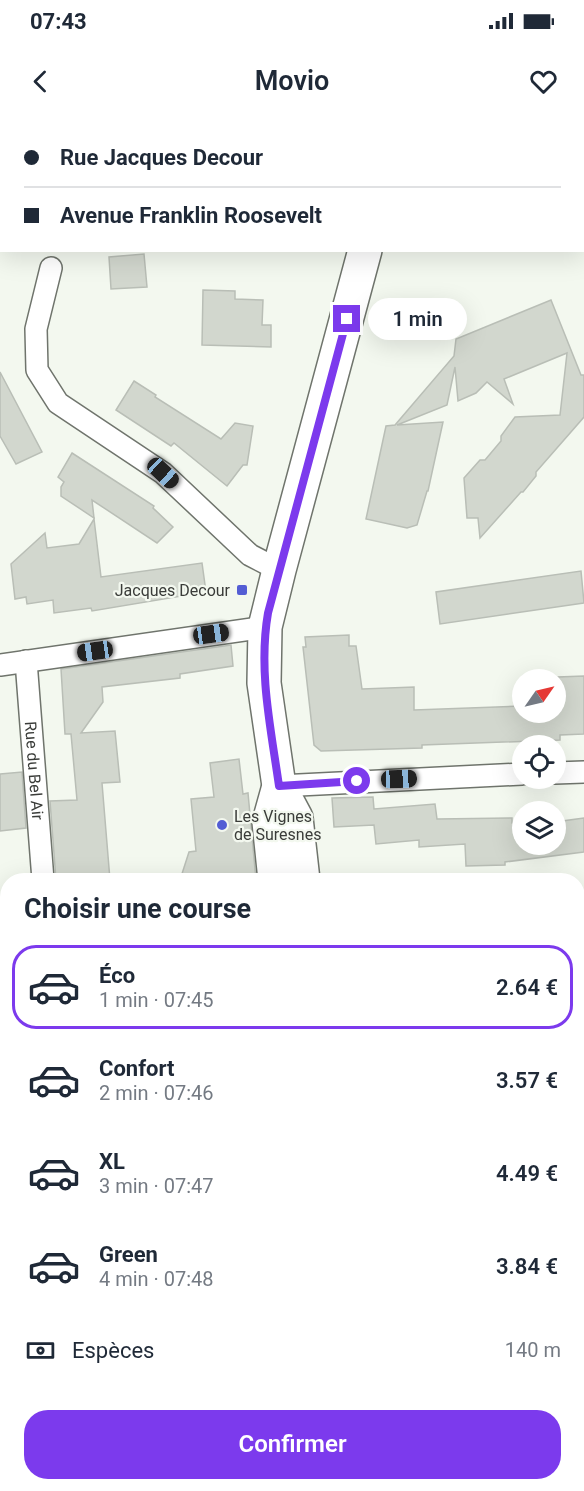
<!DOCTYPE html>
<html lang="fr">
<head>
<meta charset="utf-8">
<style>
  body { margin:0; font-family:Roboto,sans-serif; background:#f2f2f3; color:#1f2937; height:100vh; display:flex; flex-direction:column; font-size:22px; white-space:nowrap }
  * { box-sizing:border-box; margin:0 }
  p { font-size:20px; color:#747a83 }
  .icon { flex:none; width:33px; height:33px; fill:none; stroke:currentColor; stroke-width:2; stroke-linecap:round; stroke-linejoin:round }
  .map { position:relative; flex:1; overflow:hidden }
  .drawer { position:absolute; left:0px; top:753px; width:585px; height:618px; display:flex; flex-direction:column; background:#fff; border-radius:24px 24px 0 0; box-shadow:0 6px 24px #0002 }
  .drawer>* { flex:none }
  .hud { position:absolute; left:0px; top:0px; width:585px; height:132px; box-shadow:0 6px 24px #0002; display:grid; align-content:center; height:132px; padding:0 24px; background:#fff }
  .needle { width:39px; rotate:56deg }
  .buttons { position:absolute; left:512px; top:549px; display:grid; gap:12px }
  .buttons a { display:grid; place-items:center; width:54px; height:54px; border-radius:50%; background:#fff; box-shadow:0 6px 24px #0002; font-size:30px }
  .end { position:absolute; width:27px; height:27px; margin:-14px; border:8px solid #7c3aed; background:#fff; box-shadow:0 0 0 3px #fff }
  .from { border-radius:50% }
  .bubble { position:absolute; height:42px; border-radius:21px; background:#fff; box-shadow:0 6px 24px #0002; font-size:20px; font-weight:600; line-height:42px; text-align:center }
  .car { position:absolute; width:18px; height:36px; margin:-18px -9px; border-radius:8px; box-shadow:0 0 4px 2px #0007; background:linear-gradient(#222 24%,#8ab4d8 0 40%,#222 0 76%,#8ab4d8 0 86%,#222 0) }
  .hud b { display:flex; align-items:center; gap:21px; height:57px; font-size:22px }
  .hud b+b { border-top:2px solid #e0e1e3 }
  .hud i { width:15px; height:15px; background:#1f2937 }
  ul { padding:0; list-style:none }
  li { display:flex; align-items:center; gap:18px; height:84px; margin:0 12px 9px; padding:0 12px; border:3px solid transparent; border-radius:24px }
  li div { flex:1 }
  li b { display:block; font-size:22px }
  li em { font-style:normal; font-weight:600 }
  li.on { border-color:#7c3aed }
  li>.icon { width:54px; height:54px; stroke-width:1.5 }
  h2 { padding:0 24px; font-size:27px; line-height:72px }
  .pay { display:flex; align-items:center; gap:15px; height:66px; padding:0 24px; font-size:22px }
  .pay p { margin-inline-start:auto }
  .button { display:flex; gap:12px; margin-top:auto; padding:12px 24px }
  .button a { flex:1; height:69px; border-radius:24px; background:#7c3aed; color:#fff; font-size:24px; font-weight:600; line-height:69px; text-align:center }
  .status { display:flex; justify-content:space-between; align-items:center; height:42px; padding:0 30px; background:#fff; direction:ltr }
  .status svg { height:16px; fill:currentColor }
  header { display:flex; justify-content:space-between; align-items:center; height:78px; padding:0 24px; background:#fff; font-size:27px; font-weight:600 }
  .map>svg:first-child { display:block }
  .built { fill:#e5edde }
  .green { fill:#d0e3c2 }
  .building { fill:#d2d7ce; stroke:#b9beb6; stroke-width:1.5 }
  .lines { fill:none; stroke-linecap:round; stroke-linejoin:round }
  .street-casing { stroke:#6f746c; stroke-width:24 }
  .primary-casing { stroke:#6f746c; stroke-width:36 }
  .street { stroke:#fff; stroke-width:21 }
  .primary { stroke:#fff; stroke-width:33 }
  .tram { stroke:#525450; stroke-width:1.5 }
  .rail { stroke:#525450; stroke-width:4.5 }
  .route { stroke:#7c3aed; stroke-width:8 }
  .poi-dot { fill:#535dd4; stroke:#f3f8ef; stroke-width:2 }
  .labels { text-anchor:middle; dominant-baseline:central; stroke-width:4.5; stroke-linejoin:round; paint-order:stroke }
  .poi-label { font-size:16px; fill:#3a3c39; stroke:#f3f8ef; text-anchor:end }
  .street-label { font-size:16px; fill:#3a3c39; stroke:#f3f8ef }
</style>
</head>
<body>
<div class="status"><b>07:43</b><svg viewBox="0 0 49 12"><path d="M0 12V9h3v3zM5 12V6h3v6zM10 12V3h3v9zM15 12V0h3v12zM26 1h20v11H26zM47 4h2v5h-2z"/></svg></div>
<header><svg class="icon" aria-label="back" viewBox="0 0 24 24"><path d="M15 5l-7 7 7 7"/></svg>Movio<svg class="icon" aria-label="heart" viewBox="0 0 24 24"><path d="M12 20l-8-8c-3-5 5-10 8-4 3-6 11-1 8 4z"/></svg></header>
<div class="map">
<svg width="584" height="1371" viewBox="0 0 584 1371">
  <rect width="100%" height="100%" fill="#f3f8ef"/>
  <g class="built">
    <polygon points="7,989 7,1354 0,1354 0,990"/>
    <polygon points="578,1130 584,1131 584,1371 367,1371 229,1364 578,1364"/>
  </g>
  <g class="green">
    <polygon points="578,1226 584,1227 584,1284 578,1282"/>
    <rect x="0" y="1241" width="7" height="63"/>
  </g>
  <g class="building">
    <polygon points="144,134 147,167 111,169 109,137"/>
    <polygon points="203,170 235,171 235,179 263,180 262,205 271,205 271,227 202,225"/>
    <polygon points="551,180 581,255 584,255 584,297 536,352 536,356 523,372 521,372 480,418 478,398 467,398 464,358 480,340 485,340 501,321 501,316 515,297 560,295 567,233 504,259 513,284 487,262 476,273 458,281 455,247 447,285 397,305 443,302 428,371 427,371 417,405 407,408 366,399 386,306 395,305 454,236 456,219"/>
    <polygon points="0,252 42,332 16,344 0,316"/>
    <polygon points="134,261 156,275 155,277 221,319 235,303 253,306 247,345 243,345 227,366 174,323 171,326 116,290"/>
    <polygon points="72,333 154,386 153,388 173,407 157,423 92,380 94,398 61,376 61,367 64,362 58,357"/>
    <polygon points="94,399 101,457 202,443 206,472 92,491 91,488 54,493 53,480 27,484 26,477 15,479 11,444 45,413 47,428 79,424"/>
    <polygon points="581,451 584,483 440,504 436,472"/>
    <polygon points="349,515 349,526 356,526 362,569 414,567 414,590 522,586 522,592 555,592 555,585 558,585 558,557 584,556 584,614 560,615 560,620 422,625 422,628 321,631 314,625 303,527 306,527 305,517"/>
    <polygon points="231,525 233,546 180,554 180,558 102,567 103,582 81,613 115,611 120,662 102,663 110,760 56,760 50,681 77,680 71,614 65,614 61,549"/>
    <polygon points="239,639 243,674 248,673 256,760 180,760 189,732 196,731 191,679 214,677 210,643"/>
    <polygon points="22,652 26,708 0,711 0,654"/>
    <polygon points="373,677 374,689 435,684 437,699 512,698 512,703 522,702 522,724 555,724 555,702 584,698 584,732 505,742 505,745 466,746 465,724 419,727 419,720 376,724 374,705 334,707 332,678"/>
  </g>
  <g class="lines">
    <g class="street-casing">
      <g id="street">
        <polyline points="51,148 36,209 37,250 58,283 163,353 250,435 279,450"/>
        <path id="s1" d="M26,541L43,760"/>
        <polyline points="0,545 265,507"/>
        <polyline points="555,653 584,652"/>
        <polyline points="279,666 522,654"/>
        <polyline points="0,864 8,863"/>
        <polyline points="578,998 584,999"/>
      </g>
    </g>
    <g class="primary-casing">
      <g id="primary">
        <polyline points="393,0 393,2"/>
        <polyline points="275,760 269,702 279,666"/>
        <polyline points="303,760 296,698 279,666 264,563 265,507 279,450 365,130"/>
        <polyline points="0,946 8,944"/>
      </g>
    </g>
    <use href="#street" class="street"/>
    <use href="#primary" class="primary"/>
    <g class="tram">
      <polyline points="0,1319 8,1320"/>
      <polyline points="0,1335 8,1336"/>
      <polyline points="578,1347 584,1347"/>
      <polyline points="578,1361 584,1361"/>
    </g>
    <g class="rail">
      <polyline points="0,1162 8,1162"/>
      <polyline points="578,1174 584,1175"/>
      <polyline points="0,1176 8,1176"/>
      <polyline points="578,1189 584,1189"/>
      <polyline points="0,1198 8,1197"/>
      <polyline points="578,1207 584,1207"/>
    </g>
  </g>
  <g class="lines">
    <path class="route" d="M347,199L268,493C258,551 271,609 279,666L357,661"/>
  </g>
  <g class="poi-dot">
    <rect x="236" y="464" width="12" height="12" rx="3"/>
    <circle cx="222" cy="705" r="6"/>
  </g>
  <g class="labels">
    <g class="poi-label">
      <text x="230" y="470">Jacques Decour</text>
      <text x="234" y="696" text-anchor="start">Les Vignes<tspan x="234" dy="18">de Suresnes</tspan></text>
    </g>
    <g class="street-label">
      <text stroke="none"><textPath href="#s1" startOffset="110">Rue du Bel Air</textPath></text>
    </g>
  </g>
</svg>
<div class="buttons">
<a><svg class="needle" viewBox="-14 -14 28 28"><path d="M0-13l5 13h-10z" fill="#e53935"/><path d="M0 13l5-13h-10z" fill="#747a83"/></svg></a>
<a><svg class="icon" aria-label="locate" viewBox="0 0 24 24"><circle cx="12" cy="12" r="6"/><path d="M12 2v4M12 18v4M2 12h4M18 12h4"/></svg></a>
<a><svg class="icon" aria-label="layers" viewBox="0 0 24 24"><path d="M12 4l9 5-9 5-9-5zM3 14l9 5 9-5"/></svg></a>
</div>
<i class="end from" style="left:357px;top:661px"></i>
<i class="end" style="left:347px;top:199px"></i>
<div class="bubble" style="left:368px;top:178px;width:99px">1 min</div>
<i class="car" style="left:163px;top:353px;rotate:133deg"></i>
<i class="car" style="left:211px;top:514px;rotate:82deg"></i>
<i class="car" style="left:95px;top:531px;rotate:262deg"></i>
<i class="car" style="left:399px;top:659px;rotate:88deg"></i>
<div class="hud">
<b><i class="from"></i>Rue Jacques Decour</b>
<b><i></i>Avenue Franklin Roosevelt</b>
</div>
<section class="drawer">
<h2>Choisir une course</h2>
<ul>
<li class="on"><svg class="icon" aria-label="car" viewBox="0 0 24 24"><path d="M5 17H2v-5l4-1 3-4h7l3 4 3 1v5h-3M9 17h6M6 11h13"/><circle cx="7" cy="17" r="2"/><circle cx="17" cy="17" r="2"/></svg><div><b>Éco</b><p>1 min · 07:45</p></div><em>2.64 €</em></li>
<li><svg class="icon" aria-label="car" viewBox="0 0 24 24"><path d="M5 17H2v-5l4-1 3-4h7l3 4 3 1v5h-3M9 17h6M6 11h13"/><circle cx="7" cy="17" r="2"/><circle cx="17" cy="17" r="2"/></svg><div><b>Confort</b><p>2 min · 07:46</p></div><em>3.57 €</em></li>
<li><svg class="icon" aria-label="car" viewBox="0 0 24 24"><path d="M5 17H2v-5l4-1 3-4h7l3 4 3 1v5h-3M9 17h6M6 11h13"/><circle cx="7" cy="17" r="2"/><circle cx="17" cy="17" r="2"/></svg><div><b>XL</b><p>3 min · 07:47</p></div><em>4.49 €</em></li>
<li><svg class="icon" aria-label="car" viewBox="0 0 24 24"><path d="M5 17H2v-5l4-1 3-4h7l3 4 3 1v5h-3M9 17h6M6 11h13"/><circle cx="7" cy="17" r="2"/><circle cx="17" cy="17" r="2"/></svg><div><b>Green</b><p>4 min · 07:48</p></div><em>3.84 €</em></li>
</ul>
<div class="pay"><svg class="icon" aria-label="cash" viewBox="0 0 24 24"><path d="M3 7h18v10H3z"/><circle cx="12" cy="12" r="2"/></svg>Espèces<p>140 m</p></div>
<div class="button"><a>Confirmer</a></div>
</section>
</div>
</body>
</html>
